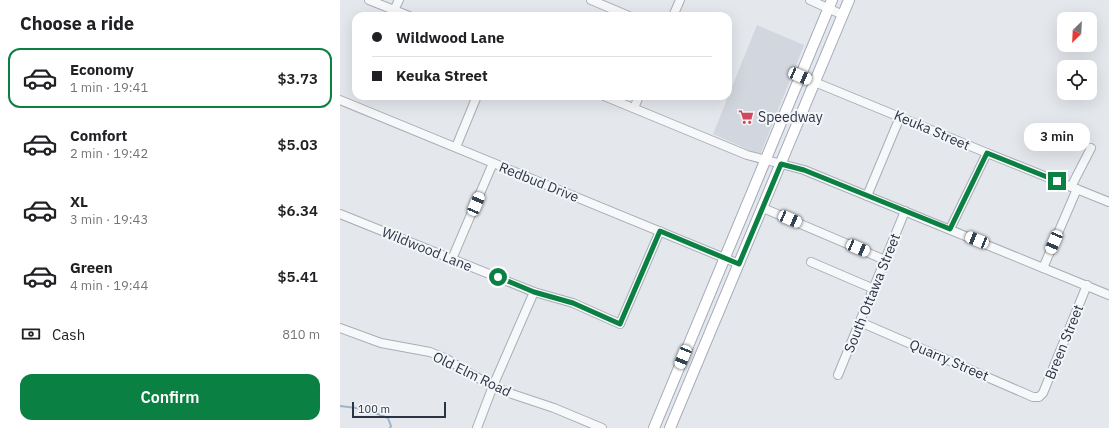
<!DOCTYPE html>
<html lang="en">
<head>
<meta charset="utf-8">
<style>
  body { margin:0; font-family:"IBM Plex Sans",sans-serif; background:#f2f2f2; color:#202124; height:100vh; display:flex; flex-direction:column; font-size:15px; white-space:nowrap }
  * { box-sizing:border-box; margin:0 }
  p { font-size:13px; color:#757577 }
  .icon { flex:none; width:22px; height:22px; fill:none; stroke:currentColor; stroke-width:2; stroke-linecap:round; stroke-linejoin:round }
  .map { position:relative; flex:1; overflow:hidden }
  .details { display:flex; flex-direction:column; background:#fff; width:340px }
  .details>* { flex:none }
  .top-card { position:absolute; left:12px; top:12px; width:380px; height:88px; border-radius:12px; box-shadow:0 4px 16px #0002; display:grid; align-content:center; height:88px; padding:0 20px; background:#fff }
  .needle { width:26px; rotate:204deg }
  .buttons { position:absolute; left:717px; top:12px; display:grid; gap:8px }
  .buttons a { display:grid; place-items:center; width:40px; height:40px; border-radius:8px; background:#fff; box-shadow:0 4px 16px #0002; font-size:20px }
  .scale { position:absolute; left:12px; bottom:10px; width:94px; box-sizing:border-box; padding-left:4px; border:2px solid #2b3445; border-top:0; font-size:11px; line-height:14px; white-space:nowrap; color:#2b3445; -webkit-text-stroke:3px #f4f6f9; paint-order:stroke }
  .end { position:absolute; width:18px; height:18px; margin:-9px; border:5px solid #0b8043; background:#fff; box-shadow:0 0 0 2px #fff }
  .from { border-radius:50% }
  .bubble { position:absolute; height:28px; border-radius:12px; background:#fff; box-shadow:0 4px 16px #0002; font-size:13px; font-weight:600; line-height:28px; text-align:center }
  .car { position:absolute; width:12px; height:24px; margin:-12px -6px; border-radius:5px; box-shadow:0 0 3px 1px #0007; background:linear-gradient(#fff 24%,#345 0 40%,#fff 0 76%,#345 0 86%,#fff 0) }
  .top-card b { display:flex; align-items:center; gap:14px; height:38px; font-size:15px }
  .top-card b+b { border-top:1px solid #e0e0e0 }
  .top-card i { width:10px; height:10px; background:#202124 }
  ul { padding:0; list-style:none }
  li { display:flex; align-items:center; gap:12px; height:60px; margin:0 8px 6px; padding:0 12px; border:2px solid transparent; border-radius:12px }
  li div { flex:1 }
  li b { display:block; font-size:15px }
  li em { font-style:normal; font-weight:600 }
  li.selected { border-color:#0b8043 }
  li>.icon { width:36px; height:36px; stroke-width:1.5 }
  h2 { padding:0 20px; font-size:18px; line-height:48px }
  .pay { display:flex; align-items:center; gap:10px; height:44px; padding:0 20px; font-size:15px }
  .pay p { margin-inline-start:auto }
  .primary-button { display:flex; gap:8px; margin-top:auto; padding:8px 20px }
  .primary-button a { flex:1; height:46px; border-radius:12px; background:#0b8043; color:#fff; font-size:16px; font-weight:600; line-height:46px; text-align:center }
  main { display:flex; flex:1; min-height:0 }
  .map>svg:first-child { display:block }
  .built { fill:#d2d6de }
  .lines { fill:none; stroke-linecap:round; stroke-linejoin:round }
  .stream { stroke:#9fb4cc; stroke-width:2 }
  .minor-casing { stroke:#a9aeb7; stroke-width:10 }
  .major-casing { stroke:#a3abb8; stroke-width:12 }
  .minor { stroke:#f7f8fa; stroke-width:8 }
  .major { stroke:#fff; stroke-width:10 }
  .route { stroke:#0b8043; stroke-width:5 }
  .labels { text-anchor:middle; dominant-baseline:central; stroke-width:4; stroke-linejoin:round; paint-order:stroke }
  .poi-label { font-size:14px; fill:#2b3445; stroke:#f4f6f9; text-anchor:start }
  .street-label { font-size:14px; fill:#2b3445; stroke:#f4f6f9 }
</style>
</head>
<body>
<main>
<section class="details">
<h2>Choose a ride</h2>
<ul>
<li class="selected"><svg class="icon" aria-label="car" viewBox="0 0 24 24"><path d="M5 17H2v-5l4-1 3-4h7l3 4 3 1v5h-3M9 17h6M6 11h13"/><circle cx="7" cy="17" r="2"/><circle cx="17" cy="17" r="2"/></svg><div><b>Economy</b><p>1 min · 19:41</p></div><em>$3.73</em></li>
<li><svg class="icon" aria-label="car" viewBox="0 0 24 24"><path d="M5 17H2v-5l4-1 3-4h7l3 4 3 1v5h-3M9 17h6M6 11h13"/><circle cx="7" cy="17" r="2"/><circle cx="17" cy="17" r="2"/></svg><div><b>Comfort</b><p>2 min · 19:42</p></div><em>$5.03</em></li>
<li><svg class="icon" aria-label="car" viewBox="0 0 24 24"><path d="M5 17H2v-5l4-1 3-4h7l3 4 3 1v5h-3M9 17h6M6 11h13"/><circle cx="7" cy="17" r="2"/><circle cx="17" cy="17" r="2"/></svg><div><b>XL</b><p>3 min · 19:43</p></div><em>$6.34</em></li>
<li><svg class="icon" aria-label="car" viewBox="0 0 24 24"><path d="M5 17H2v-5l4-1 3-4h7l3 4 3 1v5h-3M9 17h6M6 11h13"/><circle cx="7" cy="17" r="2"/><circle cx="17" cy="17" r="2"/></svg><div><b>Green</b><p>4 min · 19:44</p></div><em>$5.41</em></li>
</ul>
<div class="pay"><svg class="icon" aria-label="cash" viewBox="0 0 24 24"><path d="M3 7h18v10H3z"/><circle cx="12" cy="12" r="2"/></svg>Cash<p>810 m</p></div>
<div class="primary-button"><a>Confirm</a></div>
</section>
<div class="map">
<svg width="769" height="428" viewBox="0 0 769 428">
  <rect width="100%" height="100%" fill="#e4e7ec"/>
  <polygon class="built" points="417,25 464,45 420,155 373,134"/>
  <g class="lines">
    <polyline class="stream" points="0,406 25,409 48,418 51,426 50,428"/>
    <g class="minor-casing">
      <g id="minor">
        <polyline points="29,0 69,16"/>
        <polyline points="251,0 289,16"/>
        <polyline points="470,0 503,15"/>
        <polyline points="54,10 59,0"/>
        <polyline points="333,16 340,0"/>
        <polyline points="460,76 647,153 769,202"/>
        <polyline points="264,96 407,155 464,170 769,295"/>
        <polyline points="0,100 399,264"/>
        <polyline points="294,108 299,96"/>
        <polyline points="116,147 137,96"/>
        <polyline points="731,187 751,148"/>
        <polyline points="527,196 560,117"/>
        <polyline points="423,208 545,260"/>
        <polyline points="0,214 194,292 233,303 280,324 320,231"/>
        <polyline points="610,229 647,153"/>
        <polyline points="112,259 153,163"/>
        <polyline points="471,262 534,289"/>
        <polyline points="703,268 737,189"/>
        <polyline points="520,322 693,397 699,397 703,393 747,285"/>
        <polyline points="0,328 41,343 90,352 107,359 127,372 153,386 172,394 214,408 262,428"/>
        <polyline points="498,375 565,211"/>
        <polyline points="137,428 153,386 194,292"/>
      </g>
    </g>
    <g class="major-casing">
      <g id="major">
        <polyline points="314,428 492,0"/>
        <polyline points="330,428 509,0"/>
      </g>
    </g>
    <use href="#minor" class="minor"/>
    <use href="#major" class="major"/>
  </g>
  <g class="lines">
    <polyline class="route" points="158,277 194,292 233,303 280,324 320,231 399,264 441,164 464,170 610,229 647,153 717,181"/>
  </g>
  <defs>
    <g id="supermarket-bare" transform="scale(1.2)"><path d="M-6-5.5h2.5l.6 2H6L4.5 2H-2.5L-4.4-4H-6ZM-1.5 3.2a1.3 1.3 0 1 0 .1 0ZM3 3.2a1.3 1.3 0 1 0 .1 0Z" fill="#d1495b" stroke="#f4f6f9" stroke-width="2.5" paint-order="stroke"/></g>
  </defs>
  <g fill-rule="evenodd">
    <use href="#supermarket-bare" x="406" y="117"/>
  </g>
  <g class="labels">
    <g class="poi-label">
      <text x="418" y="117">Speedway</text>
    </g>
    <g class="street-label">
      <text transform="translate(592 130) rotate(23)">Keuka Street</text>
      <text transform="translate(199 182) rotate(22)">Redbud Drive</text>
      <text transform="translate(87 249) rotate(22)">Wildwood Lane</text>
      <text transform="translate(532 293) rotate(-68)">South Ottawa Street</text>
      <text transform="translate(724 342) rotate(-68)">Breen Street</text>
      <text transform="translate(609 360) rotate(23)">Quarry Street</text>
      <text transform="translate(132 374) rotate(26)">Old Elm Road</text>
    </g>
  </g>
</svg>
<div class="buttons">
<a><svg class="needle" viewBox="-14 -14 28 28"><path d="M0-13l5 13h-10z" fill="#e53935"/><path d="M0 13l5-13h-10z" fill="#757577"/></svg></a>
<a><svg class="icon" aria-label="locate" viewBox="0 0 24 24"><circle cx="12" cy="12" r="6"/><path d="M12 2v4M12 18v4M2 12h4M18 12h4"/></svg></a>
</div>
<div class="scale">100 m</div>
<i class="end from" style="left:158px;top:277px"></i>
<i class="end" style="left:717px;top:181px"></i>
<div class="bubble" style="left:684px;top:123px;width:66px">3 min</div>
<i class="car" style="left:460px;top:76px;rotate:113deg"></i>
<i class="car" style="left:136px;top:204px;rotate:23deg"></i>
<i class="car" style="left:450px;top:219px;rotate:113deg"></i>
<i class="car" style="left:637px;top:240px;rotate:292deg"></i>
<i class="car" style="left:714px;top:242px;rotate:203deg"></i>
<i class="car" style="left:518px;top:248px;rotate:113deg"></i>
<i class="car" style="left:343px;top:357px;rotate:202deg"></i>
<div class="top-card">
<b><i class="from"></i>Wildwood Lane</b>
<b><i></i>Keuka Street</b>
</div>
</div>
</main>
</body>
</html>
